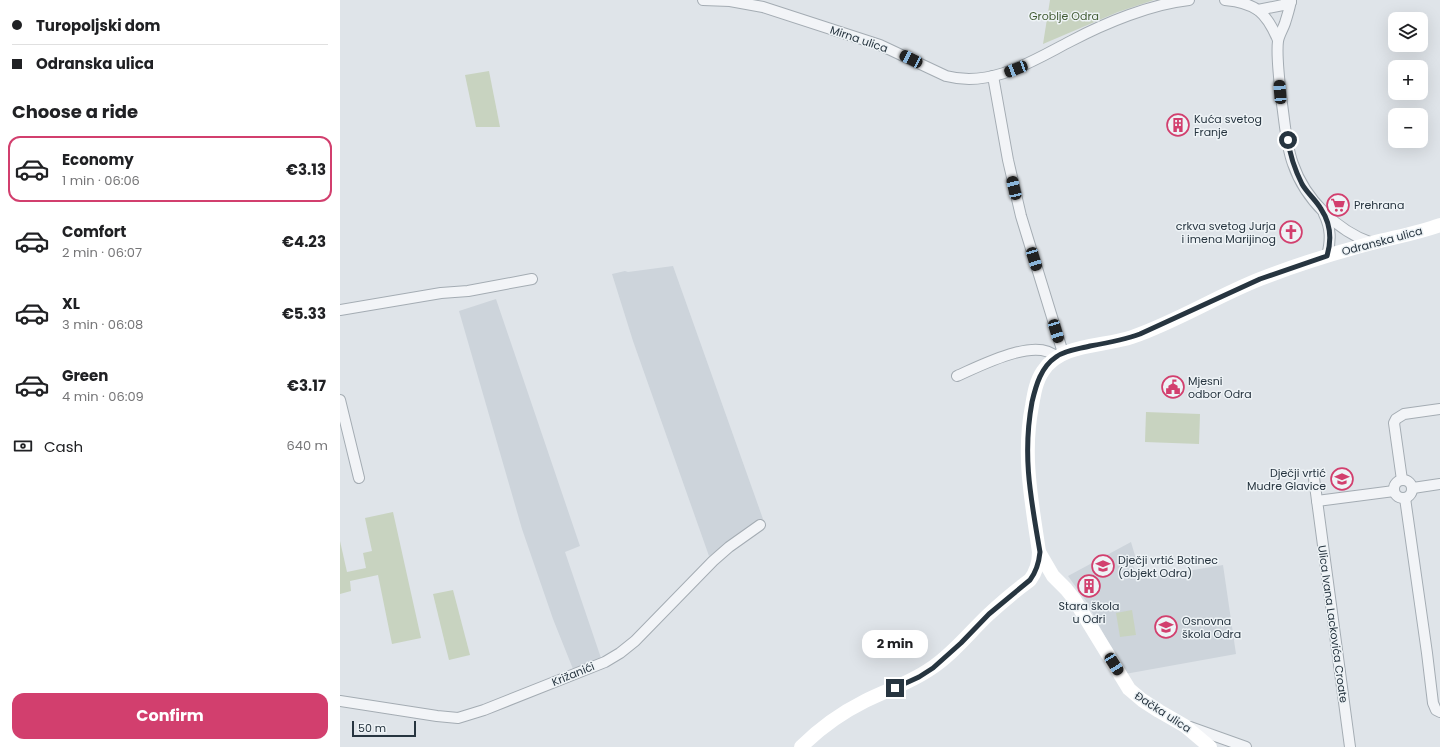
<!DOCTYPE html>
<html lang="en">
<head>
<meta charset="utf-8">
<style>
  body { margin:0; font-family:Poppins,sans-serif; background:#f6f6f6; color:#202124; height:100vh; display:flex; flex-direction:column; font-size:15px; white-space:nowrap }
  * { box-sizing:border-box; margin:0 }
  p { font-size:13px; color:#757577 }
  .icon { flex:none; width:22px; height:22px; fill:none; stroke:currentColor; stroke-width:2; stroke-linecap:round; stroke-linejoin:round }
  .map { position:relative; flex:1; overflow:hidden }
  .sheet { display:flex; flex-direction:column; background:#fff; width:340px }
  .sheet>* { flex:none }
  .hud { display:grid; align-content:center; height:88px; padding:0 12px; background:#fff }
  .fabs { position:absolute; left:1048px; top:12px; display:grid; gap:8px }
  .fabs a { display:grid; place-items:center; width:40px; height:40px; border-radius:8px; background:#fff; box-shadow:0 4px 16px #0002; font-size:20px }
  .scale { position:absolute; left:12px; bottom:10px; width:64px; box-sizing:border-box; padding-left:4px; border:2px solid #273540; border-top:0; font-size:11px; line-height:14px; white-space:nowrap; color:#273540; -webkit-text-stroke:3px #eef3f6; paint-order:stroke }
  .end { position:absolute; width:18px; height:18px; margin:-9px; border:5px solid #273540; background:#fff; box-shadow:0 0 0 2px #fff }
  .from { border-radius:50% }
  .bubble { position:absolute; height:28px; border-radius:12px; background:#fff; box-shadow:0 4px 16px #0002; font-size:13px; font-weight:700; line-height:28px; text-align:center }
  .car { position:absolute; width:12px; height:24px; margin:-12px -6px; border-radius:5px; box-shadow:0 0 3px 1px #0007; background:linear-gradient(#222 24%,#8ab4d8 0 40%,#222 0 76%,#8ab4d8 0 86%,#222 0) }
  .hud b { display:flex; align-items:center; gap:14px; height:38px; font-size:15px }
  .hud b+b { border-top:1px solid #e0e0e0 }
  .hud i { width:10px; height:10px; background:#202124 }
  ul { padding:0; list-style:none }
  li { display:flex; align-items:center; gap:12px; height:66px; margin:0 8px 6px; padding:0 4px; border:2px solid transparent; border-radius:12px }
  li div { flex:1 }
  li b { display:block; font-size:15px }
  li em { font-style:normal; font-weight:700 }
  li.selected { border-color:#d23f6e }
  li>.icon { width:36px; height:36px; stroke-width:1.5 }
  h2 { padding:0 12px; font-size:18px; line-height:48px }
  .pay { display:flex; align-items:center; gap:10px; height:44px; padding:0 12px; font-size:15px }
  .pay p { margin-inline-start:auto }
  .cta { display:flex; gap:8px; margin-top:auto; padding:8px 12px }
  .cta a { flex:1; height:46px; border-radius:12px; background:#d23f6e; color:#fff; font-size:16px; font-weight:700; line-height:46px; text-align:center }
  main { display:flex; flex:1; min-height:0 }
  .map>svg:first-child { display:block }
  .built { fill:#cdd4db }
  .green { fill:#c8d3c0 }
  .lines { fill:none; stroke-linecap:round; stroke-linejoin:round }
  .street-casing { stroke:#a4acb3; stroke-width:12 }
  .street { stroke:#f2f4f7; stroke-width:10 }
  .secondary { stroke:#fff; stroke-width:14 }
  .route { stroke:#273540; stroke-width:5 }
  .labels { text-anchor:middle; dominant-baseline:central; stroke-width:3; stroke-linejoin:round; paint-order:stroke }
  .park-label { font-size:11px; fill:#425c34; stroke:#eef3f6 }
  .street-label { font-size:11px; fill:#273540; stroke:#eef3f6 }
  .poi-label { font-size:11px; fill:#273540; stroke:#eef3f6; text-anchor:start }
</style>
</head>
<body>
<main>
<section class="sheet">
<div class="hud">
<b><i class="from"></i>Turopoljski dom</b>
<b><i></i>Odranska ulica</b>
</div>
<h2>Choose a ride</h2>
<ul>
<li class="selected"><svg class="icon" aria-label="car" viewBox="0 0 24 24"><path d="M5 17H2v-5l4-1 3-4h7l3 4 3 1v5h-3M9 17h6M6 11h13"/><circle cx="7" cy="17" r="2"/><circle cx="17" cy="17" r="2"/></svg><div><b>Economy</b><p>1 min · 06:06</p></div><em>€3.13</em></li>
<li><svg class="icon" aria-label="car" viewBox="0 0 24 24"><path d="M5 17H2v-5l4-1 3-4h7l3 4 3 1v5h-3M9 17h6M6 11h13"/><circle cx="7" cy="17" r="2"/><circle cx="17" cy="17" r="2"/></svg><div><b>Comfort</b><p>2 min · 06:07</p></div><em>€4.23</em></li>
<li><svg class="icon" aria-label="car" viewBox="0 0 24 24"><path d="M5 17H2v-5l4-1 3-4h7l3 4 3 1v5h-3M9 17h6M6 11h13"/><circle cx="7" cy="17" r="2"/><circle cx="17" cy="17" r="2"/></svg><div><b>XL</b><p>3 min · 06:08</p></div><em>€5.33</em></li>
<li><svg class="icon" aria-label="car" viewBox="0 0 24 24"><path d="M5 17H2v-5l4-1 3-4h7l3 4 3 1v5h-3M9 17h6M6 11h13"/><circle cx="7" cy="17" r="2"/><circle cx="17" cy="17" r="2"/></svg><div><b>Green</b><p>4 min · 06:09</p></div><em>€3.17</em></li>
</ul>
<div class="pay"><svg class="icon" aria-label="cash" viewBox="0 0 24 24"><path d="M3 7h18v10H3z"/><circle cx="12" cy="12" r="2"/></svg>Cash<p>640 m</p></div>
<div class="cta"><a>Confirm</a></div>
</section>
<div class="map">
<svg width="1100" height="747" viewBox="0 0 1100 747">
  <rect width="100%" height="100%" fill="#dfe4e9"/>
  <g class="built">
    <polygon points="333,266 423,519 369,556 293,341 272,274 285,271 288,272"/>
    <polygon points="156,299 240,546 225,552 261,658 233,669 213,619 182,529 119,311"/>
    <polygon points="791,542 796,559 791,561 799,579 883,565 896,654 785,674 746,601 728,576"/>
  </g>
  <g class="green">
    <polygon points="710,0 814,0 778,12 703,44"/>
    <polygon points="149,71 160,127 136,127 125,75"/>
    <polygon points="806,412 860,414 859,444 805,442"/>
    <polygon points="53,512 81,638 52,644 38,575 10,581 11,591 0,594 0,541 7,572 26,568 23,553 32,551 25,518"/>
    <polygon points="113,590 130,655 109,660 93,594"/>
    <polygon points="792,610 796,635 780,637 776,613"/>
  </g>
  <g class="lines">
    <g class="street-casing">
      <g id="street">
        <path d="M363,0L390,1L423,7L540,45L606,76C652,88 692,61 731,41C765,23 811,4 849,0"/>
        <path d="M885,0C916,3 926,12 938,40"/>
        <path d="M951,0C950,8 947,16 945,23C943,29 939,35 938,41C936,57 940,87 942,104C945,124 946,145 953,164C965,199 997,231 1032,243"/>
        <polyline points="918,10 943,5 951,2"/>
        <polyline points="653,76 668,160 681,216 723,353"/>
        <path d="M984,214C991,228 991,240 987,256"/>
        <polyline points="0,310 101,293 128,291 192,279"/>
        <path d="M617,376C638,367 696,336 716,357"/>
        <polyline points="0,400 19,478"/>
        <polyline points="974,478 1010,747"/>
        <circle cx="1063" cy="489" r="9"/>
        <polyline points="1062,480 1054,423 1056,419 1064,414 1100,409"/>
        <polyline points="1073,488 1100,484"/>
        <polyline points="1065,498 1087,653 1093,703 1096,710 1100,712"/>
        <polyline points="977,501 1054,491"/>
        <polyline points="0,701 97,716 118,718 144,710 265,662 280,653 295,641 373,561 389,547 420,525"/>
        <polyline points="850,727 906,747"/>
      </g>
    </g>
    <use href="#street" class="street"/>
    <g class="secondary">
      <polyline points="699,552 713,576 726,589 734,599 789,689 802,700 819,711 845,726 870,747"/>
      <path d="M461,747C480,728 501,713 525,701C547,690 570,683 590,669C612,655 629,633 648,615C661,603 675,591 690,580C696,572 699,562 699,552C692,503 682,456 692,406C694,394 696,381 703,371C721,343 763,347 792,337C836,322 877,296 920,279C956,265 994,253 1032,243C1055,237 1078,233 1100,225"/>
    </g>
  </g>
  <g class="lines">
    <path class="route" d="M555,688L579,677L593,668L621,643L649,614L690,580C696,572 699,562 700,552C691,499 682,456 692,402C696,385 701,367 716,357C725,350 739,349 750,346C767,343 784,340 800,334L920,279L987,256C992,239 991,224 981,209C976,200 967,193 962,184C955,170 950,156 948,140"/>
  </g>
  <defs>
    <g id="building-ring" transform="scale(1.15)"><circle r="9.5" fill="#eef3f6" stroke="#d23f6e" stroke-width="1.5"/><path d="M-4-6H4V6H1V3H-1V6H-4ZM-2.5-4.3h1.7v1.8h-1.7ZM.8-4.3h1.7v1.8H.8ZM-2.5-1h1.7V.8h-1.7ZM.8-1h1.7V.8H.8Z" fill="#d23f6e"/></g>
    <g id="supermarket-ring" transform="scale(1.15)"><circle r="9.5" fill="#eef3f6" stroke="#d23f6e" stroke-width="1.5"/><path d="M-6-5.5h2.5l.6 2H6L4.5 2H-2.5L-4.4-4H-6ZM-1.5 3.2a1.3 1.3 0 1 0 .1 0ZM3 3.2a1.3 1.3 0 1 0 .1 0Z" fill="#d23f6e"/></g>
    <g id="church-ring" transform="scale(1.15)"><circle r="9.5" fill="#eef3f6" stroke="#d23f6e" stroke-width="1.5"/><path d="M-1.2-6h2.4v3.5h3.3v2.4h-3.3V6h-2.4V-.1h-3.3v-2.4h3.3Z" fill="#d23f6e"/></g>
    <g id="civic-ring" transform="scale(1.15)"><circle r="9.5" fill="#eef3f6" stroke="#d23f6e" stroke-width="1.5"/><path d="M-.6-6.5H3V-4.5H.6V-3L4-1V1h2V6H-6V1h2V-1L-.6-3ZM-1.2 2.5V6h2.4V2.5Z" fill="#d23f6e"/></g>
    <g id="school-ring" transform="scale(1.15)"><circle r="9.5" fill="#eef3f6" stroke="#d23f6e" stroke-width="1.5"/><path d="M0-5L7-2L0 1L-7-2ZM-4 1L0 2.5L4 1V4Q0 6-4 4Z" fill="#d23f6e"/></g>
  </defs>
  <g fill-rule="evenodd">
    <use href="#building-ring" x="838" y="125"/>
    <use href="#supermarket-ring" x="998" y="205"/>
    <use href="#church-ring" x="951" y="232"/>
    <use href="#civic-ring" x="833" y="387"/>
    <use href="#school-ring" x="1002" y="479"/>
    <use href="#school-ring" x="763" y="566"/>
    <use href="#building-ring" x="749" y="586"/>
    <use href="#school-ring" x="826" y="627"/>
  </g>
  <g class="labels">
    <g class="park-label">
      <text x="724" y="16">Groblje Odra</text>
    </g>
    <g class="street-label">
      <text transform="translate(519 39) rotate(19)">Mirna ulica</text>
      <text transform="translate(1042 241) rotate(-15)">Odranska ulica</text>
      <text transform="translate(993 624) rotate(82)">Ulica Ivana Lackovića Croate</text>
      <text transform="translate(233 674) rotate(-22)">Križanići</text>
      <text transform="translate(823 712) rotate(33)">Đačka ulica</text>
    </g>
    <g class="poi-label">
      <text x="854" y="119">Kuća svetog<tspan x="854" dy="13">Franje</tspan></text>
      <text x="1014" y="205">Prehrana</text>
      <text x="936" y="226" text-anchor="end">crkva svetog Jurja<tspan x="936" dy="13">i imena Marijinog</tspan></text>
      <text x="848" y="381">Mjesni<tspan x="848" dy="13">odbor Odra</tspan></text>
      <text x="986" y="473" text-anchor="end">Dječji vrtić<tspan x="986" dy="13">Mudre Glavice</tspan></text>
      <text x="778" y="560">Dječji vrtić Botinec<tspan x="778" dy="13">(objekt Odra)</tspan></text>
      <text x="749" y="606" text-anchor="middle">Stara škola<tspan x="749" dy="13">u Odri</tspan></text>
      <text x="842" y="621">Osnovna<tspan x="842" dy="13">škola Odra</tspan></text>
    </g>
  </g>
</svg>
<div class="fabs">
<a><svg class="icon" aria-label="layers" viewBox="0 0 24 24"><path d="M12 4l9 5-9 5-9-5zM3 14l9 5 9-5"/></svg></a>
<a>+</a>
<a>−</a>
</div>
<div class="scale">50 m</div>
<i class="end from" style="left:948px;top:140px"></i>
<i class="end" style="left:555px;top:688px"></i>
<div class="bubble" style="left:522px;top:630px;width:66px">2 min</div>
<i class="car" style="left:571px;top:59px;rotate:297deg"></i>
<i class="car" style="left:676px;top:69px;rotate:249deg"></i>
<i class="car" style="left:940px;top:92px;rotate:356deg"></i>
<i class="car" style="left:674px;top:188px;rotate:347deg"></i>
<i class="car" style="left:694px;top:259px;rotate:163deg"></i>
<i class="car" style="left:716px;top:331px;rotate:163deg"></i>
<i class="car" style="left:774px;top:664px;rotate:148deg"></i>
</div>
</main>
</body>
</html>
